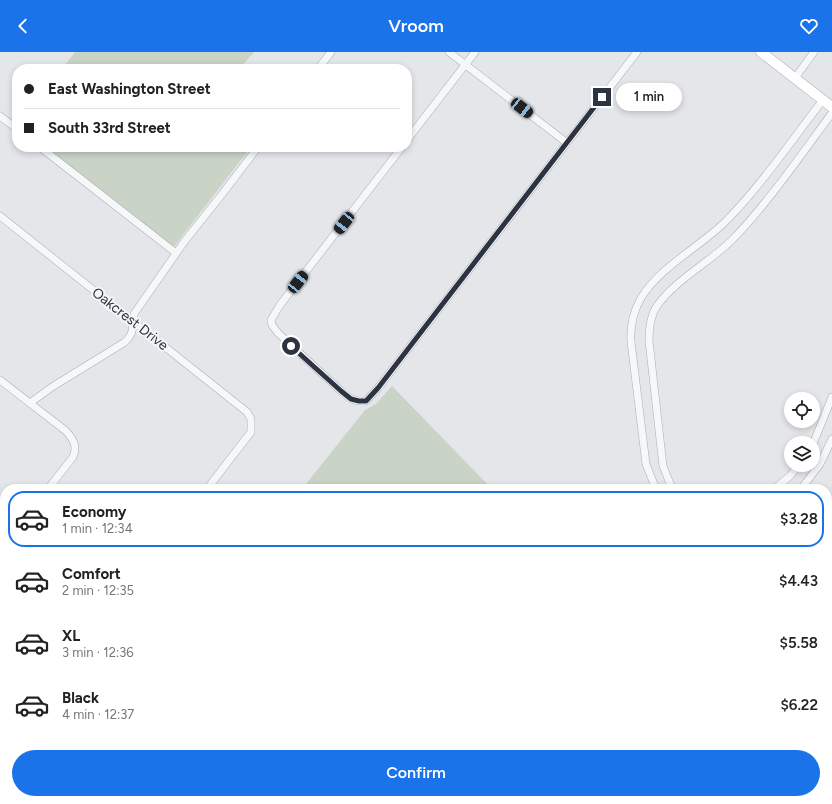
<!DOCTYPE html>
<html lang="en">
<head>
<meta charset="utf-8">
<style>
  body { margin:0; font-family:Figtree,sans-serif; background:#f2f2f2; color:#222; height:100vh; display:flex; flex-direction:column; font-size:15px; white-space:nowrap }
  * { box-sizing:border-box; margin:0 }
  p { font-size:13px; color:#767676 }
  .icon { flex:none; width:22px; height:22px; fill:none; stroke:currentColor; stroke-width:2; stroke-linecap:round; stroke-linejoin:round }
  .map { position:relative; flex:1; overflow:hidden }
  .side { position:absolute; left:0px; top:432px; width:832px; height:320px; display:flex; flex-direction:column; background:#fff; border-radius:16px 16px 0 0; box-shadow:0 2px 6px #0003 }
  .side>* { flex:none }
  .guide { position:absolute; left:12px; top:12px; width:400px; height:88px; border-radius:16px; box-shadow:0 2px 6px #0003; display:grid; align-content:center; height:88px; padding:0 12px; background:#fff }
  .fabs { position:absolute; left:784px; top:340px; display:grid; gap:8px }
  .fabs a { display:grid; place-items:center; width:36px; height:36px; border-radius:50%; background:#fff; box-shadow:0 2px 6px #0003; font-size:20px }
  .end { position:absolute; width:18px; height:18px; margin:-9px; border:5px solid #2d3441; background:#fff; box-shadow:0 0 0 2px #fff }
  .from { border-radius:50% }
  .bubble { position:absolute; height:28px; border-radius:14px; background:#fff; box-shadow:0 2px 6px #0003; font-size:13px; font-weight:600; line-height:28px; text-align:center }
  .car { position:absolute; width:12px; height:24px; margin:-12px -6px; border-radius:5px; box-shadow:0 0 3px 1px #0007; background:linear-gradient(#222 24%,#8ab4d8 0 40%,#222 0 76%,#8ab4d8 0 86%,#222 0) }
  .guide b { display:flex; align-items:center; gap:14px; height:38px; font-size:15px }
  .guide b+b { border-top:1px solid #e0e0e0 }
  .guide i { width:10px; height:10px; background:#222 }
  ul { padding:7px 0 0; list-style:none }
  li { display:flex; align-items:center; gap:12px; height:56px; margin:0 8px 6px; padding:0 4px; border:2px solid transparent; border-radius:16px }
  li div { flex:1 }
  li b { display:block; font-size:15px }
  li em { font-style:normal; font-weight:600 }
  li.current { border-color:#1a73e8 }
  li>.icon { width:36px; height:36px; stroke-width:1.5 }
  .primary-button { display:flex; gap:8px; margin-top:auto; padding:8px 12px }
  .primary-button a { flex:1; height:46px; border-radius:24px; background:#1a73e8; color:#fff; font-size:16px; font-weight:600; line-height:46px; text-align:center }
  header { display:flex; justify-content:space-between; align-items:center; height:52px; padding:0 12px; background:#1a73e8; color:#fff; font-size:18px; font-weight:600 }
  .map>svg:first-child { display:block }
  .green { fill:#c9d3c6 }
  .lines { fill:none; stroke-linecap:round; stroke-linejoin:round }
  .street-casing { stroke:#a9adb4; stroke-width:8 }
  .secondary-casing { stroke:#a9adb4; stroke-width:11 }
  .primary-casing { stroke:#a4aab5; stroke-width:13 }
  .street { stroke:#f6f7f9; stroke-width:7 }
  .secondary { stroke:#fff; stroke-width:10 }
  .primary { stroke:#fff; stroke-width:12 }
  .route { stroke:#2d3441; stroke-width:5 }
  .labels { text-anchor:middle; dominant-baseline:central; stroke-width:4; stroke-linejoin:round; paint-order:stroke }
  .street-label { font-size:14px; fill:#2d3441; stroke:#f3f5f8 }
</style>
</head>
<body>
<header><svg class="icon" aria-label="back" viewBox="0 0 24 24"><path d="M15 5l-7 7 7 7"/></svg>Vroom<svg class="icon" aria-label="heart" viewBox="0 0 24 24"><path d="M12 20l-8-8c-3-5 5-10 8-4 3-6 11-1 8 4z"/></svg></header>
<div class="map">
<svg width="832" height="752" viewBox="0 0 832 752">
  <rect width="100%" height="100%" fill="#e4e6ea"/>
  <g class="green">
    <polygon points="75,0 254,0 239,17 62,17"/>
    <polygon points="43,95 251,95 173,196"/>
    <polygon points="392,334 492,437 302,437 365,358 376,352"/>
    <polygon points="54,747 94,747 91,752 50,752"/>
    <polygon points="347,747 490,747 486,752 337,752 348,749"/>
  </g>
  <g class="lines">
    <g class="street-casing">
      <g id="street">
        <polyline points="449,0 567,91"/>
        <polyline points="318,17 331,0"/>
        <polyline points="795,26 814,0"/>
        <polyline points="0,64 17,77"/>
        <polyline points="407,88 475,0"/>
        <polyline points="40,95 176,201"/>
        <polyline points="402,95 280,253 271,268 272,273 278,281 341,339 351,347 359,349 366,349 378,336 637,0"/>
        <polyline points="0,164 247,360 251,367 251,380 207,437"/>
        <path d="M0,328L66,379C73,387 78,394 73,405L48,437"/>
        <path d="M30,351L52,335L125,290C136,279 131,275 134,262L184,190L223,141L258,95"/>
        <polyline points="813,392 832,345"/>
        <path d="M656,437L646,412L631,290C630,274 633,260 641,246C660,215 698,196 724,171C761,134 791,89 823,48"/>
        <path d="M674,437L671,434L663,414L649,289C649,278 650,264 657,254C674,229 710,210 732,188C768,151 801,103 832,61"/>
        <polyline points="774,437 790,424 799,413"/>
        <polyline points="801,437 820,412 832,387"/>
        <polyline points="0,499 5,492"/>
        <polyline points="0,610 5,614"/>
        <polyline points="0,707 5,700"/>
        <polyline points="827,718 832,711"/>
        <polyline points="612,752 616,747"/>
        <polyline points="801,752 805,747"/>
      </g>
    </g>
    <g class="secondary-casing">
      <polyline id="secondary" points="761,0 832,55"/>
    </g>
    <g class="primary-casing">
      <g id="primary">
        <polyline points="0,728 5,732"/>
        <polyline points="24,747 30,752"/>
      </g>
    </g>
    <use href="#street" class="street"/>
    <use href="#secondary" class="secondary"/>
    <use href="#primary" class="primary"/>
  </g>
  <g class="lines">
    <polyline class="route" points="291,294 341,339 351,347 359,349 366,349 378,336 428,271 602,45"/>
  </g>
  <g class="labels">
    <g class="street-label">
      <text transform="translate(130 267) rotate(38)">Oakcrest Drive</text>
    </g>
  </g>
</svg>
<div class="fabs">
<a><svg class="icon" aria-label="locate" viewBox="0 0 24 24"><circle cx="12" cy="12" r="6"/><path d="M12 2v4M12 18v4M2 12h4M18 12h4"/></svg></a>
<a><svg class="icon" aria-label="layers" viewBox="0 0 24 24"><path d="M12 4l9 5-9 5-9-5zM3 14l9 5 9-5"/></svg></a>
</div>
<i class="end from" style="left:291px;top:294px"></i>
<i class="end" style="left:602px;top:45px"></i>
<div class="bubble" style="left:616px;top:31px;width:66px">1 min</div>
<i class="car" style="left:522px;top:56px;rotate:128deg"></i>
<i class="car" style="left:344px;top:171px;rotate:218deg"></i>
<i class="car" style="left:298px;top:230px;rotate:38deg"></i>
<div class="guide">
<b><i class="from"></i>East Washington Street</b>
<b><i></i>South 33rd Street</b>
</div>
<section class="side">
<ul>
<li class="current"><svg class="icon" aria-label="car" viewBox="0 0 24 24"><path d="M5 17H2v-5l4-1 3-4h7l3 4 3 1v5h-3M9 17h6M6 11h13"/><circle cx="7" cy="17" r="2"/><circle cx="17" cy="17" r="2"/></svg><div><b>Economy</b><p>1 min · 12:34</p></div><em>$3.28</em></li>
<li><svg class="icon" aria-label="car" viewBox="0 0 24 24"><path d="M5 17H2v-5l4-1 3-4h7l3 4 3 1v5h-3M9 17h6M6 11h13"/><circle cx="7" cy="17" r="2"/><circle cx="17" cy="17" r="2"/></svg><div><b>Comfort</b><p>2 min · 12:35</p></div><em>$4.43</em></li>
<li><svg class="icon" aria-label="car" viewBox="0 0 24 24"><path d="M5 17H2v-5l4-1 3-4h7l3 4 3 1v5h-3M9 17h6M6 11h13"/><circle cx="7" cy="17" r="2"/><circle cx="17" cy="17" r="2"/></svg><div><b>XL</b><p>3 min · 12:36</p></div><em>$5.58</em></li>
<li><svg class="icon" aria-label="car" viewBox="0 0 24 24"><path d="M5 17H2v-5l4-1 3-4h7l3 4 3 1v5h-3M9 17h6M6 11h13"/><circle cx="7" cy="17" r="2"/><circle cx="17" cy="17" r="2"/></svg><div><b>Black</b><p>4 min · 12:37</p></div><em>$6.22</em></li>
</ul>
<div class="primary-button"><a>Confirm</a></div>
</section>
</div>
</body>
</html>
